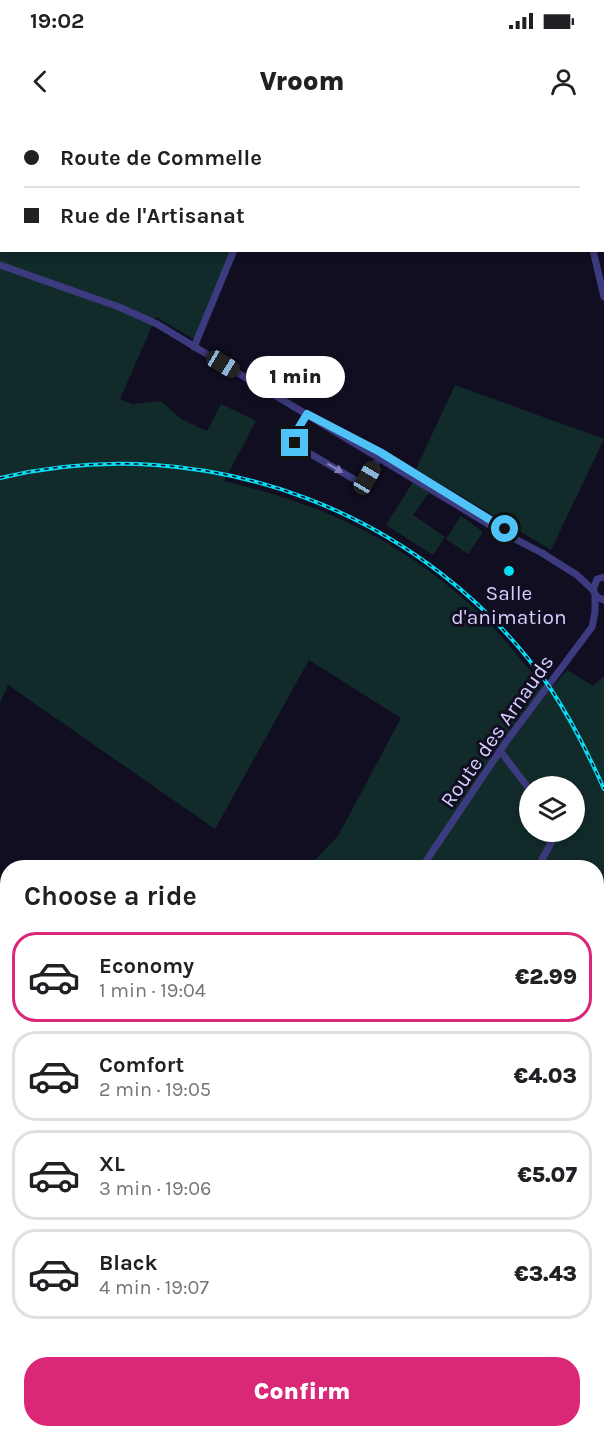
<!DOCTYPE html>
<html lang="en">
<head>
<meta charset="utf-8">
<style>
  body { margin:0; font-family:Karla,sans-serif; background:#f2f2f2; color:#202124; height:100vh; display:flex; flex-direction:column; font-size:22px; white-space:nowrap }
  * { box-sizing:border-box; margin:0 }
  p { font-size:20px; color:#757577 }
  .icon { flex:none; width:33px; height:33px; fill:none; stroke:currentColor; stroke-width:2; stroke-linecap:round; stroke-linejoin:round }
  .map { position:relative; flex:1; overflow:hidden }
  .panel { position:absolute; left:0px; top:740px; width:604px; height:578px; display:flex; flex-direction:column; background:#fff; border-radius:24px 24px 0 0; box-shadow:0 3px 9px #0003 }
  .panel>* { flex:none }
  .banner { position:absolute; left:0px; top:0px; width:604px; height:132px; box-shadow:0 3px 9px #0003; display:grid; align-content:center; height:132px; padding:0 24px; background:#fff }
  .fabs { position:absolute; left:519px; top:656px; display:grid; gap:12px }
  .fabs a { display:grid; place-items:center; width:66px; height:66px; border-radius:50%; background:#fff; box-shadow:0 3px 9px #0003; font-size:30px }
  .end { position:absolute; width:27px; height:27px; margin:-14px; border:8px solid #4fc3f7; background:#111; box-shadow:0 0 0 3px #111 }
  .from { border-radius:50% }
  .bubble { position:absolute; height:42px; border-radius:21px; background:#fff; box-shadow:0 3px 9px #0003; font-size:20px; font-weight:800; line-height:42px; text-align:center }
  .car { position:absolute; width:18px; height:36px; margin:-18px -9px; border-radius:8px; box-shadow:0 0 4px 2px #0007; background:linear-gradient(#222 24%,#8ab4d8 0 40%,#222 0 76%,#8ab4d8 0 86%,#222 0) }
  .banner b { display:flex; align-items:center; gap:21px; height:57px; font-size:22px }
  .banner b+b { border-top:2px solid #e0e0e0 }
  .banner i { width:15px; height:15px; background:#202124 }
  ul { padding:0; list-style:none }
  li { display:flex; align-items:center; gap:18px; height:90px; margin:0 12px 9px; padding:0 12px; border:3px solid #e0e0e0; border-radius:24px }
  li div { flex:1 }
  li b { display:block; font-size:22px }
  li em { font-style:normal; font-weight:800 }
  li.current { border-color:#db2777 }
  li>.icon { width:54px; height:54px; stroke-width:1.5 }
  h2 { padding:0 24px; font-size:27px; line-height:72px }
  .primary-button { display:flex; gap:12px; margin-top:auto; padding:12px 24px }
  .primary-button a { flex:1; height:69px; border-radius:24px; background:#db2777; color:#fff; font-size:24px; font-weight:800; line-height:69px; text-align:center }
  .status { display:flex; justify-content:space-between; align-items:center; height:42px; padding:0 30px; background:#fff; direction:ltr }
  .status svg { height:16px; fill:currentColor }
  header { display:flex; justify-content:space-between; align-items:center; height:78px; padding:0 24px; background:#fff; font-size:27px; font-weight:800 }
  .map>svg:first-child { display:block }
  .green { fill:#112b2a; fill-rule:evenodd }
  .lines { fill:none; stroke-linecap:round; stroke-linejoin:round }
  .minor { stroke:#3d3b7f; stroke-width:7 }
  .rail-casing { stroke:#07dcf2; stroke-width:4 }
  .rail { stroke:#110e22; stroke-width:1.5; stroke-dasharray:4.5; stroke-linecap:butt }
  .oneway { fill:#817eb8 }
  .route { stroke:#4fc3f7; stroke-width:8 }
  .poi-dot { fill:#07dcf2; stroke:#110e22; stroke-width:2 }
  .labels { text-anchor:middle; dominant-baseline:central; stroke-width:6; stroke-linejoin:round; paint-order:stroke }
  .poi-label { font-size:21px; fill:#d5d0fe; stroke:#110e22 }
  .street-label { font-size:21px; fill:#d5d0fe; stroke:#110e22 }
</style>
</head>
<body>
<div class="status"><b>19:02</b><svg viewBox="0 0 49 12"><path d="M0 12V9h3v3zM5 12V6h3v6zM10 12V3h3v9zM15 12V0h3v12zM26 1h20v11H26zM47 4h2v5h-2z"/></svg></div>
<header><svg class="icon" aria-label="back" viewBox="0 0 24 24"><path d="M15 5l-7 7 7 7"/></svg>Vroom<svg class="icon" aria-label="person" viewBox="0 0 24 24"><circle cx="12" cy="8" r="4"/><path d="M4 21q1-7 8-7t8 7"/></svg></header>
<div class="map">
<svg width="604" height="1316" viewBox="0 0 604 1316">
  <rect width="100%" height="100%" fill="#110e22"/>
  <g class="green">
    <path d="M0,0H407L2,2V130L231,131L195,220L156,197L120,279L132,284L161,281L181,299L207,311L221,284L256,301L224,361C325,385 399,419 476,490C502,515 525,545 548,572L567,550L593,566L604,556V1037L597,1032V747H308L338,716L401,598L309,540L215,709L8,565L0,583ZM530,666H574V711H530Z"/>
    <polygon points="455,265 604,319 551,430 416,349"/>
    <polygon points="413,362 429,373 413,395 445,417 433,435 386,405"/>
    <polygon points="461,396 483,412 468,434 446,419"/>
    <polygon points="0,852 8,853 8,1310 385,1310 376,1316 0,1316"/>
  </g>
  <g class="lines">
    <g class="minor">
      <polyline points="560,0 561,2"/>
      <polyline points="279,2 279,0"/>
      <polyline points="593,130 604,177"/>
      <polyline points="0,145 119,187 157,204 498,410 544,434"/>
      <polyline points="194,227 234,130"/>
      <polyline points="307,294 296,312 297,326 357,361 367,358 379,338"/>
      <polyline points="361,322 420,358"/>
      <polyline points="542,433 577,455 593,470"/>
      <polyline points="604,457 597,459 593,470 597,477 604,480"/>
      <polyline points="501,632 530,670"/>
      <polyline points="422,747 506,622 592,507 595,492 595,475"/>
      <polyline points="538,747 552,721 553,711"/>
      <polyline points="0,838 8,840"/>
      <polyline points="597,1001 604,1001"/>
      <polyline points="597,1190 604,1180"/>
      <polyline points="597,1193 604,1198"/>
      <polyline points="446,1310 447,1316"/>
      <polyline points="517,1316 525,1310"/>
      <polyline points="574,1316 575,1316"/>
    </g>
    <g class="rail-casing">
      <path id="rail" d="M0,358C206,308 426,392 548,565C570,597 588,633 604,669"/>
    </g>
    <use href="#rail" class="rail"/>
  </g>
  <defs><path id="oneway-solid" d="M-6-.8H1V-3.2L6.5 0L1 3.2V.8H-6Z" transform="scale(1.5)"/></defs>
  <use class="oneway" href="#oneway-solid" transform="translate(335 348) rotate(30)"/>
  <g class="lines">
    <polyline class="route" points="295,323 296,312 307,294 380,332 505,409"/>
  </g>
  <circle class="poi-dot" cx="509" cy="451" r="6"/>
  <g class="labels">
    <g class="poi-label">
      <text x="509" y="473">Salle<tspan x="509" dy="24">d'animation</tspan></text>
    </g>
    <g class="street-label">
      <text transform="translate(497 611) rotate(-55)">Route des Arnauds</text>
    </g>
  </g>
</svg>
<div class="fabs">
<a><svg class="icon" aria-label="layers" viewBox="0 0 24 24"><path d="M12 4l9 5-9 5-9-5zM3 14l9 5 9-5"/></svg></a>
</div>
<i class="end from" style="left:505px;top:409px"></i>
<i class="end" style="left:295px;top:323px"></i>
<div class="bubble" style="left:246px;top:236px;width:99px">1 min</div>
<i class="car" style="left:223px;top:244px;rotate:121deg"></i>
<i class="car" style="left:367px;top:358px;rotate:30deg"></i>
<div class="banner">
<b><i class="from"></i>Route de Commelle</b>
<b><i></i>Rue de l'Artisanat</b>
</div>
<section class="panel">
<h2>Choose a ride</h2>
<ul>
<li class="current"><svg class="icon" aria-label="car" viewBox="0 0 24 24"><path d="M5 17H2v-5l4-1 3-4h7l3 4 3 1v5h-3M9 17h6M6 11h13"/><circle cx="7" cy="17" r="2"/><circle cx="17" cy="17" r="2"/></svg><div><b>Economy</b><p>1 min · 19:04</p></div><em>€2.99</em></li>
<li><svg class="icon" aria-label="car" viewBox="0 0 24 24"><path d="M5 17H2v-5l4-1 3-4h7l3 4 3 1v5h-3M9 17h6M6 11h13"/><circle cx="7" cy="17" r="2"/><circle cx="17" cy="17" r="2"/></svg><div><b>Comfort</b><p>2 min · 19:05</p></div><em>€4.03</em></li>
<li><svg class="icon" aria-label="car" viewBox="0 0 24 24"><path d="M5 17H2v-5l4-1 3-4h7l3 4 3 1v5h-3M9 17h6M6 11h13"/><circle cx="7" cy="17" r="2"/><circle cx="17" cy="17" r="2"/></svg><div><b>XL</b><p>3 min · 19:06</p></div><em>€5.07</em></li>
<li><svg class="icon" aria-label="car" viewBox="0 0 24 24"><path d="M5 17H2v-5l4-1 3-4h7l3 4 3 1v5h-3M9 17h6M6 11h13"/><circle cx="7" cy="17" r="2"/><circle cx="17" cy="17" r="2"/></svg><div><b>Black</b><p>4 min · 19:07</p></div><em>€3.43</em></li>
</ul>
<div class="primary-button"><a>Confirm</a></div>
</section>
</div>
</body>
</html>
